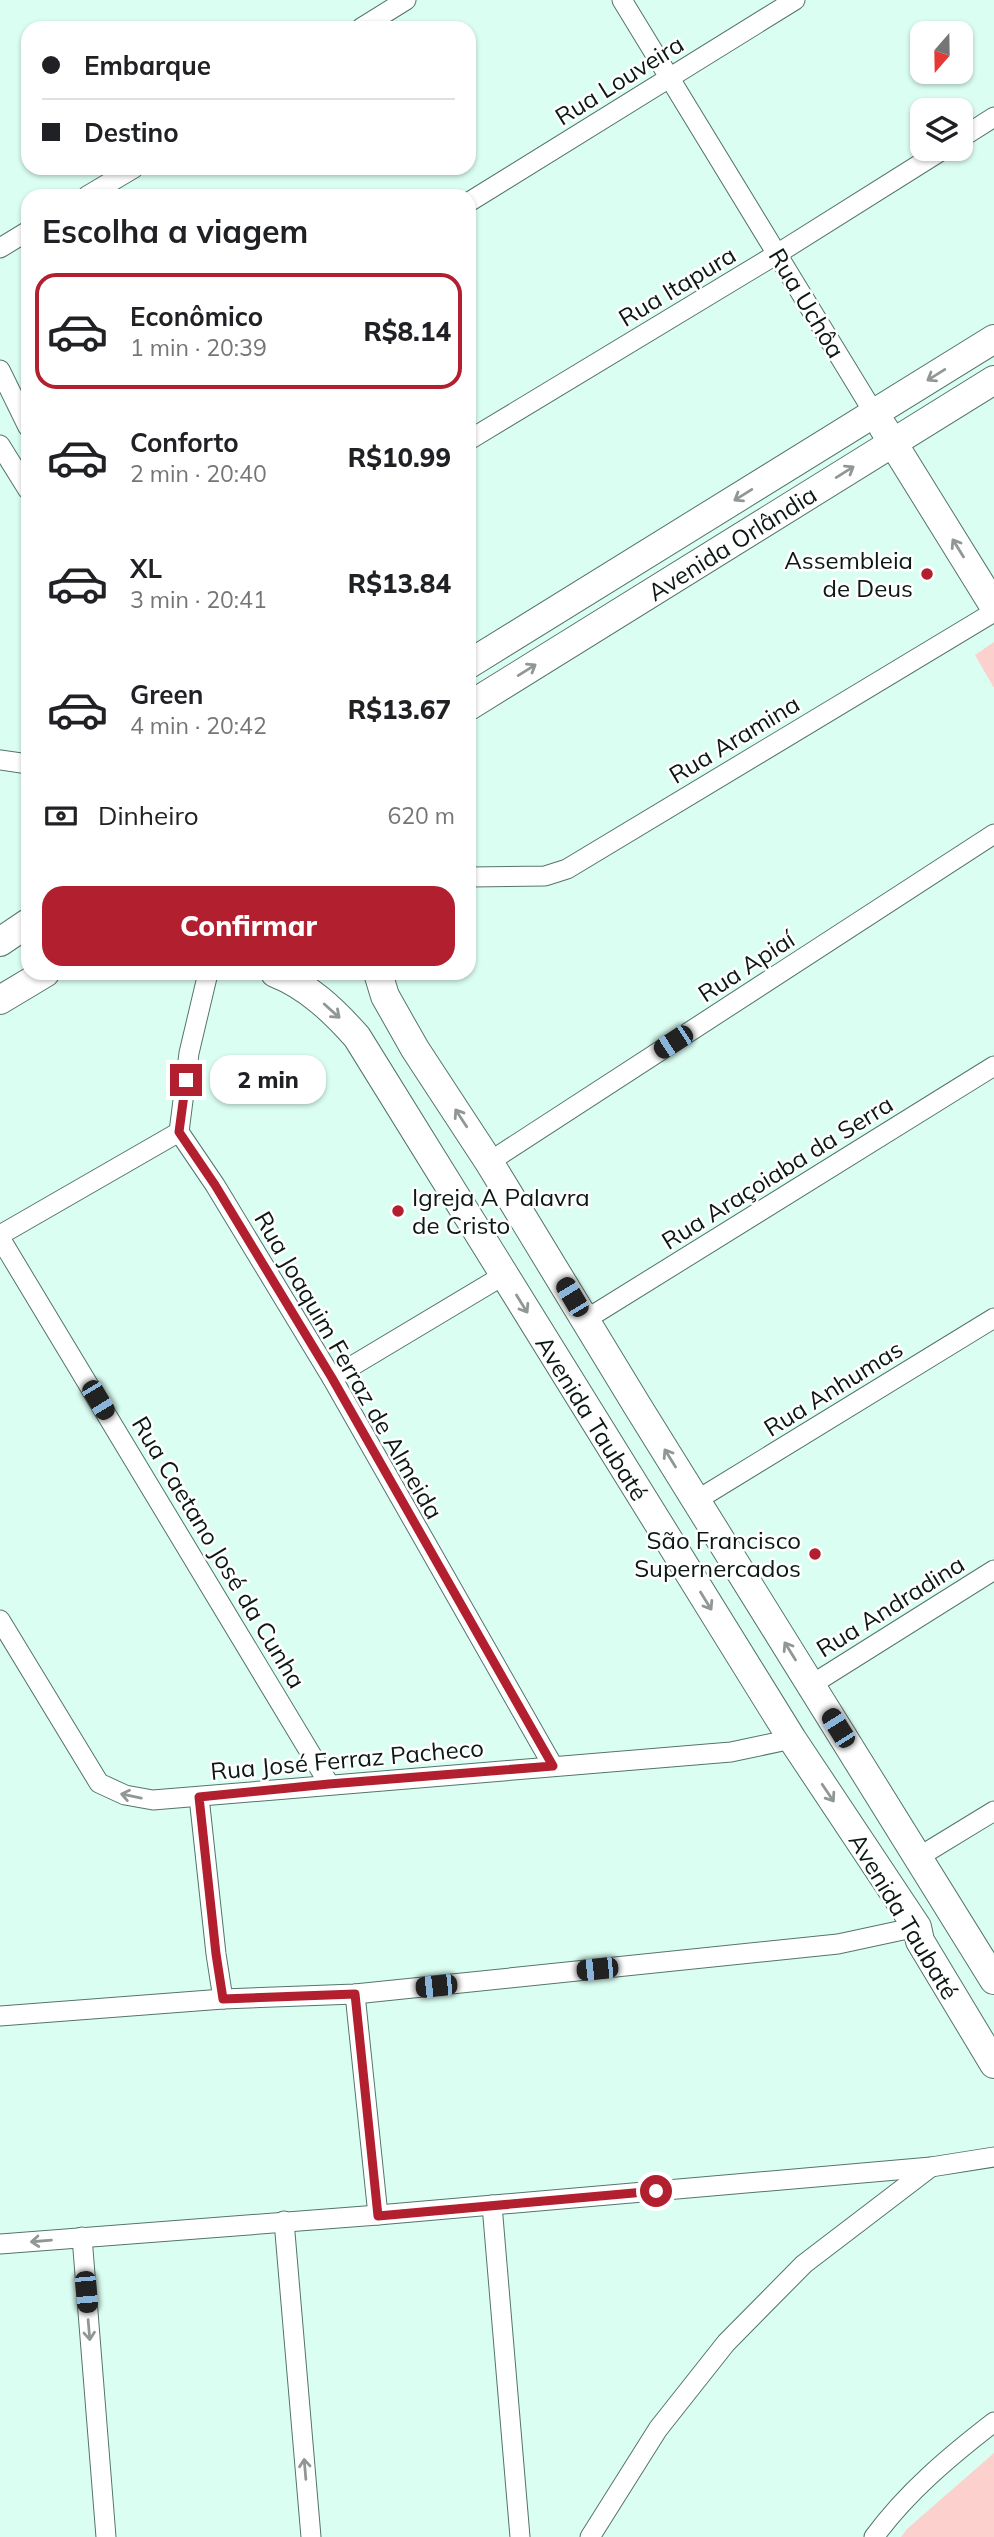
<!DOCTYPE html>
<html lang="pt">
<head>
<meta charset="utf-8">
<style>
  body { margin:0; font-family:Mulish,sans-serif; background:#f2f2f2; color:#202124; height:100vh; display:flex; flex-direction:column; font-size:26px; white-space:nowrap }
  * { box-sizing:border-box; margin:0 }
  p { font-size:23px; color:#757577 }
  .icon { flex:none; width:38px; height:38px; fill:none; stroke:currentColor; stroke-width:2; stroke-linecap:round; stroke-linejoin:round }
  .map { position:relative; flex:1; overflow:hidden }
  .side { position:absolute; left:21px; top:189px; width:455px; height:791px; display:flex; flex-direction:column; background:#fff; border-radius:21px; box-shadow:0 2px 5px #0004 }
  .side>* { flex:none }
  .guide { position:absolute; left:21px; top:21px; width:455px; height:154px; border-radius:21px; box-shadow:0 2px 5px #0004; display:grid; align-content:center; height:154px; padding:0 21px; background:#fff }
  .needle { width:46px; rotate:200deg }
  .buttons { position:absolute; left:910px; top:21px; display:grid; gap:14px }
  .buttons a { display:grid; place-items:center; width:63px; height:63px; border-radius:14px; background:#fff; box-shadow:0 2px 5px #0004; font-size:35px }
  .end { position:absolute; width:32px; height:32px; margin:-16px; border:9px solid #b21f2f; background:#fff; box-shadow:0 0 0 4px #fff }
  .from { border-radius:50% }
  .bubble { position:absolute; height:49px; border-radius:21px; background:#fff; box-shadow:0 2px 5px #0004; font-size:23px; font-weight:800; line-height:49px; text-align:center }
  .car { position:absolute; width:21px; height:42px; margin:-21px -10px; border-radius:9px; box-shadow:0 0 5px 2px #0007; background:linear-gradient(#222 24%,#8ab4d8 0 40%,#222 0 76%,#8ab4d8 0 86%,#222 0) }
  .guide b { display:flex; align-items:center; gap:24px; height:66px; font-size:26px }
  .guide b+b { border-top:2px solid #e0e0e0 }
  .guide i { width:18px; height:18px; background:#202124 }
  ul { padding:0; list-style:none }
  li { display:flex; align-items:center; gap:21px; height:116px; margin:0 14px 10px; padding:0 7px; border:4px solid transparent; border-radius:21px }
  li div { flex:1 }
  li b { display:block; font-size:26px }
  li em { font-style:normal; font-weight:800 }
  li.current { border-color:#b21f2f }
  li>.icon { width:63px; height:63px; stroke-width:1.5 }
  h2 { padding:0 21px; font-size:32px; line-height:84px }
  .pay { display:flex; align-items:center; gap:18px; height:77px; padding:0 21px; font-size:26px }
  .pay p { margin-inline-start:auto }
  .primary-button { display:flex; gap:14px; margin-top:auto; padding:14px 21px }
  .primary-button a { flex:1; height:80px; border-radius:21px; background:#b21f2f; color:#fff; font-size:28px; font-weight:800; line-height:80px; text-align:center }
  .map>svg:first-child { display:block }
  .green { fill:#fbd0cd }
  .lines { fill:none; stroke-linecap:round; stroke-linejoin:round }
  .street-casing { stroke:#55746b; stroke-width:21 }
  .secondary-casing { stroke:#55746b; stroke-width:30 }
  .street { stroke:#fff; stroke-width:19 }
  .secondary { stroke:#fff; stroke-width:28 }
  .oneway { stroke:#919795 }
  .route { stroke:#b21f2f; stroke-width:9 }
  .poi-dot { fill:#b21f2f; stroke:#fff; stroke-width:2.5 }
  .labels { text-anchor:middle; dominant-baseline:central; stroke-width:5; stroke-linejoin:round; paint-order:stroke }
  .street-label { font-size:24px; fill:#0b1814; stroke:#fff }
  .poi-label { font-size:24px; fill:#0b1814; stroke:#fff; text-anchor:end }
</style>
</head>
<body>
<div class="map">
<svg width="994" height="2537" viewBox="0 0 994 2537">
  <rect width="100%" height="100%" fill="#dbfef3"/>
  <g class="green">
    <polygon points="994,642 994,688 975,655"/>
    <polygon points="994,2453 994,2537 901,2537 907,2529"/>
  </g>
  <g class="lines">
    <g class="street-casing">
      <g id="street">
        <polyline points="622,0 874,413"/>
        <polyline points="361,28 406,0"/>
        <polyline points="961,138 994,117"/>
        <polyline points="87,196 134,168"/>
        <polyline points="469,202 795,0"/>
        <polyline points="0,248 28,231"/>
        <polyline points="0,370 28,427"/>
        <polyline points="469,440 777,254 944,149"/>
        <polyline points="0,445 28,490"/>
        <polyline points="0,760 28,764"/>
        <polyline points="469,877 545,876 567,869 994,612"/>
        <polyline points="208,973 189,1053 179,1132 215,1185 332,1378 553,1766"/>
        <polyline points="489,1162 994,834"/>
        <polyline points="0,1235 179,1132"/>
        <polyline points="0,1238 329,1784"/>
        <polyline points="585,1320 994,1066"/>
        <polyline points="332,1378 504,1275"/>
        <polyline points="697,1500 994,1318"/>
        <polyline points="0,1620 99,1783 125,1795 153,1800 731,1752 792,1739"/>
        <polyline points="811,1685 994,1570"/>
        <polyline points="199,1797 216,1954 223,1999"/>
        <polyline points="917,1858 994,1811"/>
        <polyline points="355,1994 378,2215"/>
        <polyline points="0,2016 223,1999 355,1994 838,1944 917,1927"/>
        <polyline points="492,2205 520,2537"/>
        <polyline points="284,2221 311,2537"/>
        <polyline points="82,2237 106,2537"/>
        <polyline points="0,2244 378,2215 931,2167 994,2157"/>
        <polyline points="590,2537 658,2429 726,2343 804,2264 931,2167"/>
        <path d="M874,2537C907,2492 950,2456 994,2422"/>
      </g>
    </g>
    <g class="secondary-casing">
      <g id="secondary">
        <polyline points="883,427 994,606"/>
        <polyline points="469,664 994,339"/>
        <polyline points="469,706 994,380"/>
        <polyline points="0,942 28,923"/>
        <path d="M275,973C308,986 334,1011 357,1037L792,1739L917,1927L920,1941L994,2064"/>
        <polyline points="378,973 385,996 415,1049 489,1162 638,1407 994,1980"/>
        <polyline points="0,1000 45,973"/>
      </g>
    </g>
    <use href="#street" class="street"/>
    <use href="#secondary" class="secondary"/>
  </g>
  <defs><path id="oneway-shaft" d="M-6 0H5M1.5-3L5.5 0L1.5 3" fill="none" stroke-width="1.6" stroke-linecap="round" stroke-linejoin="round" transform="scale(1.75)"/></defs>
  <g class="oneway">
    <use href="#oneway-shaft" transform="translate(936 375) rotate(148)"/>
    <use href="#oneway-shaft" transform="translate(845 472) rotate(-32)"/>
    <use href="#oneway-shaft" transform="translate(743 495) rotate(148)"/>
    <use href="#oneway-shaft" transform="translate(958 548) rotate(-122)"/>
    <use href="#oneway-shaft" transform="translate(527 670) rotate(-32)"/>
    <use href="#oneway-shaft" transform="translate(332 1011) rotate(42)"/>
    <use href="#oneway-shaft" transform="translate(461 1118) rotate(-123)"/>
    <use href="#oneway-shaft" transform="translate(522 1304) rotate(58)"/>
    <use href="#oneway-shaft" transform="translate(670 1458) rotate(-122)"/>
    <use href="#oneway-shaft" transform="translate(706 1601) rotate(58)"/>
    <use href="#oneway-shaft" transform="translate(790 1651) rotate(-122)"/>
    <use href="#oneway-shaft" transform="translate(828 1793) rotate(56)"/>
    <use href="#oneway-shaft" transform="translate(131 1796) rotate(-168)"/>
    <use href="#oneway-shaft" transform="translate(41 2241) rotate(175)"/>
    <use href="#oneway-shaft" transform="translate(89 2330) rotate(85)"/>
    <use href="#oneway-shaft" transform="translate(305 2469) rotate(-95)"/>
  </g>
  <g class="lines">
    <polyline class="route" points="186,1080 179,1132 215,1185 332,1378 553,1766 329,1784 199,1797 216,1954 223,1999 355,1994 378,2216 656,2191"/>
  </g>
  <g class="poi-dot">
    <circle cx="927" cy="574" r="7"/>
    <circle cx="398" cy="1211" r="7"/>
    <circle cx="815" cy="1554" r="7"/>
  </g>
  <g class="labels">
    <g class="street-label">
      <text transform="translate(619 80) rotate(-32)">Rua Louveira</text>
      <text transform="translate(677 286) rotate(-31)">Rua Itapura</text>
      <text transform="translate(807 303) rotate(59)">Rua Uchôa</text>
      <text transform="translate(732 543) rotate(-32)">Avenida Orlândia</text>
      <text transform="translate(734 739) rotate(-31)">Rua Aramina</text>
      <text transform="translate(746 966) rotate(-33)">Rua Apiaí</text>
      <text transform="translate(777 1172) rotate(-32)">Rua Araçoiaba da Serra</text>
      <text transform="translate(349 1365) rotate(60)">Rua Joaquim Ferraz de Almeida</text>
      <text transform="translate(833 1388) rotate(-32)">Rua Anhumas</text>
      <text transform="translate(592 1418) rotate(58)">Avenida Taubaté</text>
      <text transform="translate(219 1552) rotate(59)">Rua Caetano José da Cunha</text>
      <text transform="translate(890 1606) rotate(-32)">Rua Andradina</text>
      <text transform="translate(347 1759) rotate(-5)">Rua José Ferraz Pacheco</text>
      <text transform="translate(904 1916) rotate(59)">Avenida Taubaté</text>
    </g>
    <g class="poi-label">
      <text x="913" y="560">Assembleia<tspan x="913" dy="28">de Deus</tspan></text>
      <text x="412" y="1197" text-anchor="start">Igreja A Palavra<tspan x="412" dy="28">de Cristo</tspan></text>
      <text x="801" y="1540">São Francisco<tspan x="801" dy="28">Supernercados</tspan></text>
    </g>
  </g>
</svg>
<div class="buttons">
<a><svg class="needle" viewBox="-14 -14 28 28"><path d="M0-13l5 13h-10z" fill="#e53935"/><path d="M0 13l5-13h-10z" fill="#757577"/></svg></a>
<a><svg class="icon" aria-label="layers" viewBox="0 0 24 24"><path d="M12 4l9 5-9 5-9-5zM3 14l9 5 9-5"/></svg></a>
</div>
<i class="end from" style="left:656px;top:2191px"></i>
<i class="end" style="left:186px;top:1080px"></i>
<div class="bubble" style="left:210px;top:1055px;width:116px">2 min</div>
<i class="car" style="left:673px;top:1042px;rotate:237deg"></i>
<i class="car" style="left:572px;top:1297px;rotate:329deg"></i>
<i class="car" style="left:98px;top:1400px;rotate:149deg"></i>
<i class="car" style="left:838px;top:1728px;rotate:328deg"></i>
<i class="car" style="left:597px;top:1969px;rotate:264deg"></i>
<i class="car" style="left:436px;top:1986px;rotate:264deg"></i>
<i class="car" style="left:86px;top:2292px;rotate:175deg"></i>
<div class="guide">
<b><i class="from"></i>Embarque</b>
<b><i></i>Destino</b>
</div>
<section class="side">
<h2>Escolha a viagem</h2>
<ul>
<li class="current"><svg class="icon" aria-label="car" viewBox="0 0 24 24"><path d="M5 17H2v-5l4-1 3-4h7l3 4 3 1v5h-3M9 17h6M6 11h13"/><circle cx="7" cy="17" r="2"/><circle cx="17" cy="17" r="2"/></svg><div><b>Econômico</b><p>1 min · 20:39</p></div><em>R$8.14</em></li>
<li><svg class="icon" aria-label="car" viewBox="0 0 24 24"><path d="M5 17H2v-5l4-1 3-4h7l3 4 3 1v5h-3M9 17h6M6 11h13"/><circle cx="7" cy="17" r="2"/><circle cx="17" cy="17" r="2"/></svg><div><b>Conforto</b><p>2 min · 20:40</p></div><em>R$10.99</em></li>
<li><svg class="icon" aria-label="car" viewBox="0 0 24 24"><path d="M5 17H2v-5l4-1 3-4h7l3 4 3 1v5h-3M9 17h6M6 11h13"/><circle cx="7" cy="17" r="2"/><circle cx="17" cy="17" r="2"/></svg><div><b>XL</b><p>3 min · 20:41</p></div><em>R$13.84</em></li>
<li><svg class="icon" aria-label="car" viewBox="0 0 24 24"><path d="M5 17H2v-5l4-1 3-4h7l3 4 3 1v5h-3M9 17h6M6 11h13"/><circle cx="7" cy="17" r="2"/><circle cx="17" cy="17" r="2"/></svg><div><b>Green</b><p>4 min · 20:42</p></div><em>R$13.67</em></li>
</ul>
<div class="pay"><svg class="icon" aria-label="cash" viewBox="0 0 24 24"><path d="M3 7h18v10H3z"/><circle cx="12" cy="12" r="2"/></svg>Dinheiro<p>620 m</p></div>
<div class="primary-button"><a>Confirmar</a></div>
</section>
</div>
</body>
</html>
